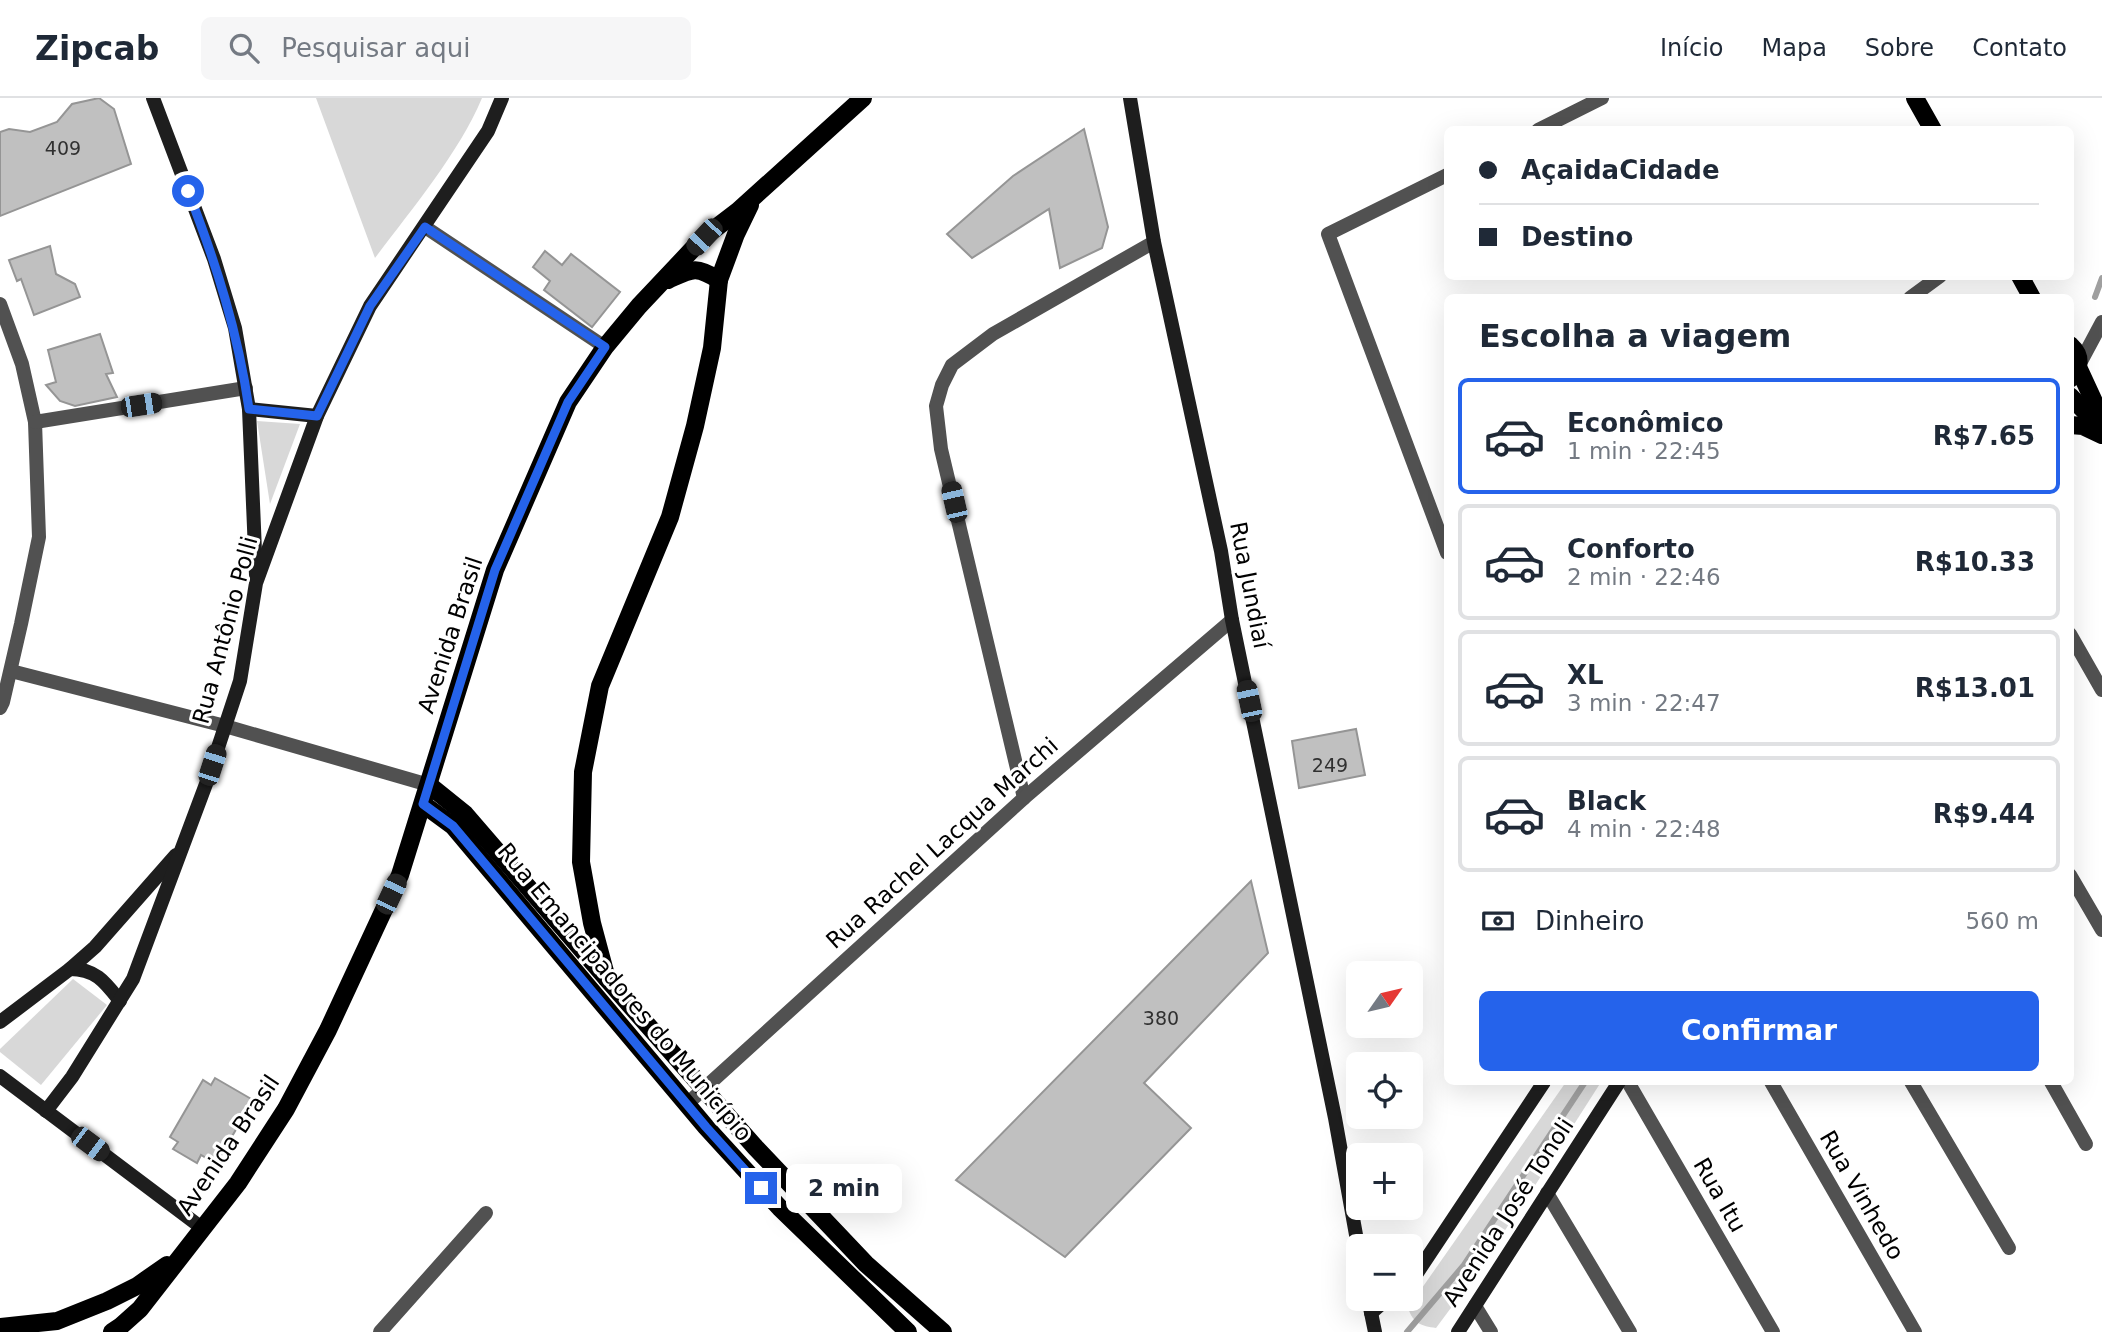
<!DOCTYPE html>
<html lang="pt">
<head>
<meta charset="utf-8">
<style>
  body { margin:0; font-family:"DejaVu Sans",sans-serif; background:#f6f6f7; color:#1f2937; height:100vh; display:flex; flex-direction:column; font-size:26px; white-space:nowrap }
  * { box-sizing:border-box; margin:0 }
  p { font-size:23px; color:#747a83 }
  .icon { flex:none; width:38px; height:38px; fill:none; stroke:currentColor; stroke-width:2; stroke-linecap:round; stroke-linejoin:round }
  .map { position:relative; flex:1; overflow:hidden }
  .drawer { position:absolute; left:1444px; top:196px; width:630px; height:791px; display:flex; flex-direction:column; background:#fff; border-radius:10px; box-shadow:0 7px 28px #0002 }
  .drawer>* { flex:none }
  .top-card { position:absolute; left:1444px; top:28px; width:630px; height:154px; border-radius:10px; box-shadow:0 7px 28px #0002; display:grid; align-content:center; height:154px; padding:0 35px; background:#fff }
  .needle { width:46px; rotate:56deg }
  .buttons { position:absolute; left:1346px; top:863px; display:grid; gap:14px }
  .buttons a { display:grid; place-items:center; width:77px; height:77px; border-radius:10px; background:#fff; box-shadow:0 7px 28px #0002; font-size:35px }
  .end { position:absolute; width:32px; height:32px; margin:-16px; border:9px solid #2563eb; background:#fff; box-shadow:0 0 0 4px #fff }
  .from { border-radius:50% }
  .bubble { position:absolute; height:49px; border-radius:10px; background:#fff; box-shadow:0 7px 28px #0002; font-size:23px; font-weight:700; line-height:49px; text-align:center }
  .car { position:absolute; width:21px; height:42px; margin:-21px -10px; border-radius:9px; box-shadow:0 0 5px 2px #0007; background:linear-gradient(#222 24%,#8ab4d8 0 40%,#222 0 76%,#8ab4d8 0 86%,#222 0) }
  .top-card b { display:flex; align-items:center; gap:24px; height:66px; font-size:26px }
  .top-card b+b { border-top:2px solid #e0e1e3 }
  .top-card i { width:18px; height:18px; background:#1f2937 }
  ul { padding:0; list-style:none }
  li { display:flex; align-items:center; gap:21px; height:116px; margin:0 14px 10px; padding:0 21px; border:4px solid #e0e1e3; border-radius:10px }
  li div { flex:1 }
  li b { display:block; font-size:26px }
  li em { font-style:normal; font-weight:700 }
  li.on { border-color:#2563eb }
  li>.icon { width:63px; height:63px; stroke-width:1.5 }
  h2 { padding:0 35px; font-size:32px; line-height:84px }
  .pay { display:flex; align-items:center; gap:18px; height:77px; padding:0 35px; font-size:26px }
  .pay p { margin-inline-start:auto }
  .cta { display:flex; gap:14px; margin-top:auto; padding:14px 35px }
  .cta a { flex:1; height:80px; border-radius:10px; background:#2563eb; color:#fff; font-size:28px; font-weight:700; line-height:80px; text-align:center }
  header { display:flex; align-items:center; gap:42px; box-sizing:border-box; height:98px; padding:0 35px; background:#fff; border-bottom:2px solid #e0e1e3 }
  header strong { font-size:33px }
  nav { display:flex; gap:38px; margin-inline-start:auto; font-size:24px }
  .search { width:490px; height:63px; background:#f6f6f7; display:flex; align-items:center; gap:18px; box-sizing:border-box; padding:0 24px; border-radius:10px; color:#747a83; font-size:26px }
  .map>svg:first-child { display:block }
  .green { fill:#d8d8d8 }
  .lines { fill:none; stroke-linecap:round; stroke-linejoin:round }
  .stream { stroke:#9f9f9f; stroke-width:6 }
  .building { fill:#c0c0c0; stroke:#959595; stroke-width:2 }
  .minor { stroke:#515151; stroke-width:14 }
  .secondary { stroke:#1e1e1e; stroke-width:14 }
  .primary { stroke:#000; stroke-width:18 }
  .route { stroke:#2563eb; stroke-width:9 }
  .labels { text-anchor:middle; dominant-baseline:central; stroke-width:6; stroke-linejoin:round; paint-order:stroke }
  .number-label { font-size:19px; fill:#303030 }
  .street-label { font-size:23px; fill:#000; stroke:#fff }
</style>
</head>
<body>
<header>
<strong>Zipcab</strong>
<div class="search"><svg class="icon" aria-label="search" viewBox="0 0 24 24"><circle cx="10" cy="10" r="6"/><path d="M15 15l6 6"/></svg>Pesquisar aqui</div>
<nav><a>Início</a><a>Mapa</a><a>Sobre</a><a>Contato</a></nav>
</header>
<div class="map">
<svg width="2102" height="1234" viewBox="0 0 2102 1234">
  <rect width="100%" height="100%" fill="#fff"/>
  <g class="green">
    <path d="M316,0H482C459,55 411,112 375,160Z"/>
    <polygon points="257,323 300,326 270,406"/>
    <polygon points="73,881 107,907 41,987 0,954 0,951"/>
    <path d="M1566,984H1601L1527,1100L1465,1191L1436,1230C1421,1228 1413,1225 1408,1210Z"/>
  </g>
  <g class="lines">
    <g class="stream">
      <polyline points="2095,199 2102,180"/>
      <polyline points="1407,1234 1464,1167 1585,984"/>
    </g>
  </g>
  <g class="building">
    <polygon points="99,0 114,11 131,66 0,118 0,34 9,31 30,34 57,24 72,6"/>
    <polygon points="1084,31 1108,129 1102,150 1060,170 1049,111 972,160 947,136 1013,78"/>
    <polygon points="50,148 56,176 75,186 80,199 34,217 21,181 17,183 9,162"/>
    <polygon points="545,153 562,167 571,156 620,194 592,229 544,192 550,183 533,169"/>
    <polygon points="100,236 113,275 106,276 117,299 75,308 60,303 46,287 56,284 48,252"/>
    <polygon points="1356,631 1365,677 1299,690 1292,643"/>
    <polygon points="1251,783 1268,855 1144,985 1191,1030 1065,1159 956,1082"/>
    <polygon points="215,980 253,1002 216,1066 201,1057 197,1065 173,1051 178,1044 170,1039 203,982 211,987"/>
  </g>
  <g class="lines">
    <g class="minor">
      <polyline points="1538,32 1602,0"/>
      <polyline points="1447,77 1328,136 1447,455"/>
      <polyline points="425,129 605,249"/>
      <polyline points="1910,200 1940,178"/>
      <polyline points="0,206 22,266 35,324 39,439 21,526 3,604 0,610"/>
      <polyline points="2078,269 2102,224"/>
      <polyline points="35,324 246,290"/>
      <polyline points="2070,536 2102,592"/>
      <polyline points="11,573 225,628 429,687"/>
      <polyline points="1024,700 941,351 936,308 942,287 952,267 993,236 1154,144"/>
      <polyline points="2070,777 2102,832"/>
      <polyline points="1628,984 1773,1234"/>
      <polyline points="1771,984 1915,1234"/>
      <polyline points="1911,984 2009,1150"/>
      <polyline points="2051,984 2086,1046"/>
      <polyline points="687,1006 1024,700 1232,522"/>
      <polyline points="1547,1095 1630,1234"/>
      <polyline points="1475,1208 1491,1234"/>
      <polyline points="380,1234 486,1115"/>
    </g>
    <g class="secondary">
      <polyline points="153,0 214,161 235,230 249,311 256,477"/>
      <polyline points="1130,0 1154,144 1221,453 1232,522 1335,1020 1358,1148"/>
      <polyline points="249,311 317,318"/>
      <path d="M70,871C96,871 105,884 120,903"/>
      <polyline points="0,924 70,871 95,849 176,757"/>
      <polyline points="0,978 202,1130"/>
      <polyline points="46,1013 72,979 133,881 206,686 240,583 256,485 317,318 370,208 488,33 502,0"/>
      <polyline points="1410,1182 1415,1178 1544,984"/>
      <polyline points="1368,1200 1375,1234"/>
      <polyline points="1371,1215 1388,1200"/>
      <polyline points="1458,1234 1619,984"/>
    </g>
    <g class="primary">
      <polyline points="1915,0 1933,32"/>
      <polyline points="2020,178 2032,200"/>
      <path d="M668,182C692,171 695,167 719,182"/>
      <path d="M2070,247C2082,258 2081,270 2070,281"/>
      <polyline points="2078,269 2102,321"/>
      <polyline points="2070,298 2102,331"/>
      <polyline points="2070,327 2083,328 2102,337"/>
      <polyline points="429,687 465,716 607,881 755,1049 866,1166 943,1234"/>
      <polyline points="423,706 453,728 706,1029 780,1110 908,1234"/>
      <polyline points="607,881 592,825 581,764 583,674 600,588 670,419 695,328 712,250 719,182 736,136 750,107"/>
      <polyline points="0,1229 57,1223 107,1203 137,1188 167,1167"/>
      <polyline points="112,1234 121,1228 140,1211 238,1085 286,1011 328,932 400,777 495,472 568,304 605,249 639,208 704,139 738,113 863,0"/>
    </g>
  </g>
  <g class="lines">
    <path class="route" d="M188,93C216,165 238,234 249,311L317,318L370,208L425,129L605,249L568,304L495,472L423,706L453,728L706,1029L761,1090"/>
  </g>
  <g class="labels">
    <g class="number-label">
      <text x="63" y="50">409</text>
      <text x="1330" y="667">249</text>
      <text x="1161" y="920">380</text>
    </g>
    <g class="street-label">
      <text transform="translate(1250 487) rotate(79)">Rua Jundiaí</text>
      <text transform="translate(225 532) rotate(-75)">Rua Antônio Polli</text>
      <text transform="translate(450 537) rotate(-72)">Avenida Brasil</text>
      <text transform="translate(942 745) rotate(-42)">Rua Rachel Lacqua Marchi</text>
      <text transform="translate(625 894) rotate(50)">Rua Emancipadores do Município</text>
      <text transform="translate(228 1047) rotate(-56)">Avenida Brasil</text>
      <text transform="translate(1720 1097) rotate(60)">Rua Itu</text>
      <text transform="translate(1862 1097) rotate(60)">Rua Vinhedo</text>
      <text transform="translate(1508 1114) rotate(-57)">Avenida José Tonoli</text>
    </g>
  </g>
</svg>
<div class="buttons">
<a><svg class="needle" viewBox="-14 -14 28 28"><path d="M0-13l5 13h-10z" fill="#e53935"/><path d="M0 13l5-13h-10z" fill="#747a83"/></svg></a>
<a><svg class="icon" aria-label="locate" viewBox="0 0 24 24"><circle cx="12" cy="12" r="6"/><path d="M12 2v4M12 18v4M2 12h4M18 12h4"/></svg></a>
<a>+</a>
<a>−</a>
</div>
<i class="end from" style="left:188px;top:93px"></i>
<i class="end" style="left:761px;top:1090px"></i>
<div class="bubble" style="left:786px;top:1066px;width:116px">2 min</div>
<i class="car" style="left:704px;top:139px;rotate:223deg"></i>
<i class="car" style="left:141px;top:307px;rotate:81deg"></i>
<i class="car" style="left:954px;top:404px;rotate:347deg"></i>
<i class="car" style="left:1249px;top:603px;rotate:348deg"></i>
<i class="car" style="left:212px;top:667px;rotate:18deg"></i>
<i class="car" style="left:391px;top:796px;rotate:25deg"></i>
<i class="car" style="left:90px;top:1046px;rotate:127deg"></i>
<div class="top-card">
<b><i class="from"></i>AçaidaCidade</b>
<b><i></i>Destino</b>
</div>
<section class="drawer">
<h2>Escolha a viagem</h2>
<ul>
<li class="on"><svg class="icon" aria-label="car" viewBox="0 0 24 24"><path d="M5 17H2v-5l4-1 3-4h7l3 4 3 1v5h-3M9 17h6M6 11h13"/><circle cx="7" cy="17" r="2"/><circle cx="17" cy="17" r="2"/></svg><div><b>Econômico</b><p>1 min · 22:45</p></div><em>R$7.65</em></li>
<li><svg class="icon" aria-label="car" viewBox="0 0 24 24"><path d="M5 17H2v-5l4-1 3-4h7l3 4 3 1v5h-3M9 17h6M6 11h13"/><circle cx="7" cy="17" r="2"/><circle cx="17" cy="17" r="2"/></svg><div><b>Conforto</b><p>2 min · 22:46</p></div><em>R$10.33</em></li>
<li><svg class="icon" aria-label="car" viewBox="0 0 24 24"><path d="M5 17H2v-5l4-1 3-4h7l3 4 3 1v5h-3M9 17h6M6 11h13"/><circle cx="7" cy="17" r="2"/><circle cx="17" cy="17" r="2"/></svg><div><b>XL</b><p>3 min · 22:47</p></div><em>R$13.01</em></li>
<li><svg class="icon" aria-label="car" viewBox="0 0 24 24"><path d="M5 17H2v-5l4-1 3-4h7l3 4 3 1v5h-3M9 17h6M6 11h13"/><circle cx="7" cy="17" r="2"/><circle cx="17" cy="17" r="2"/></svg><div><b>Black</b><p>4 min · 22:48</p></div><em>R$9.44</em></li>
</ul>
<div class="pay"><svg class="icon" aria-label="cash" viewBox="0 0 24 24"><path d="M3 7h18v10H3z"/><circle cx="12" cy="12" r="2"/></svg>Dinheiro<p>560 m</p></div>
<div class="cta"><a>Confirmar</a></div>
</section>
</div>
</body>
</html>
